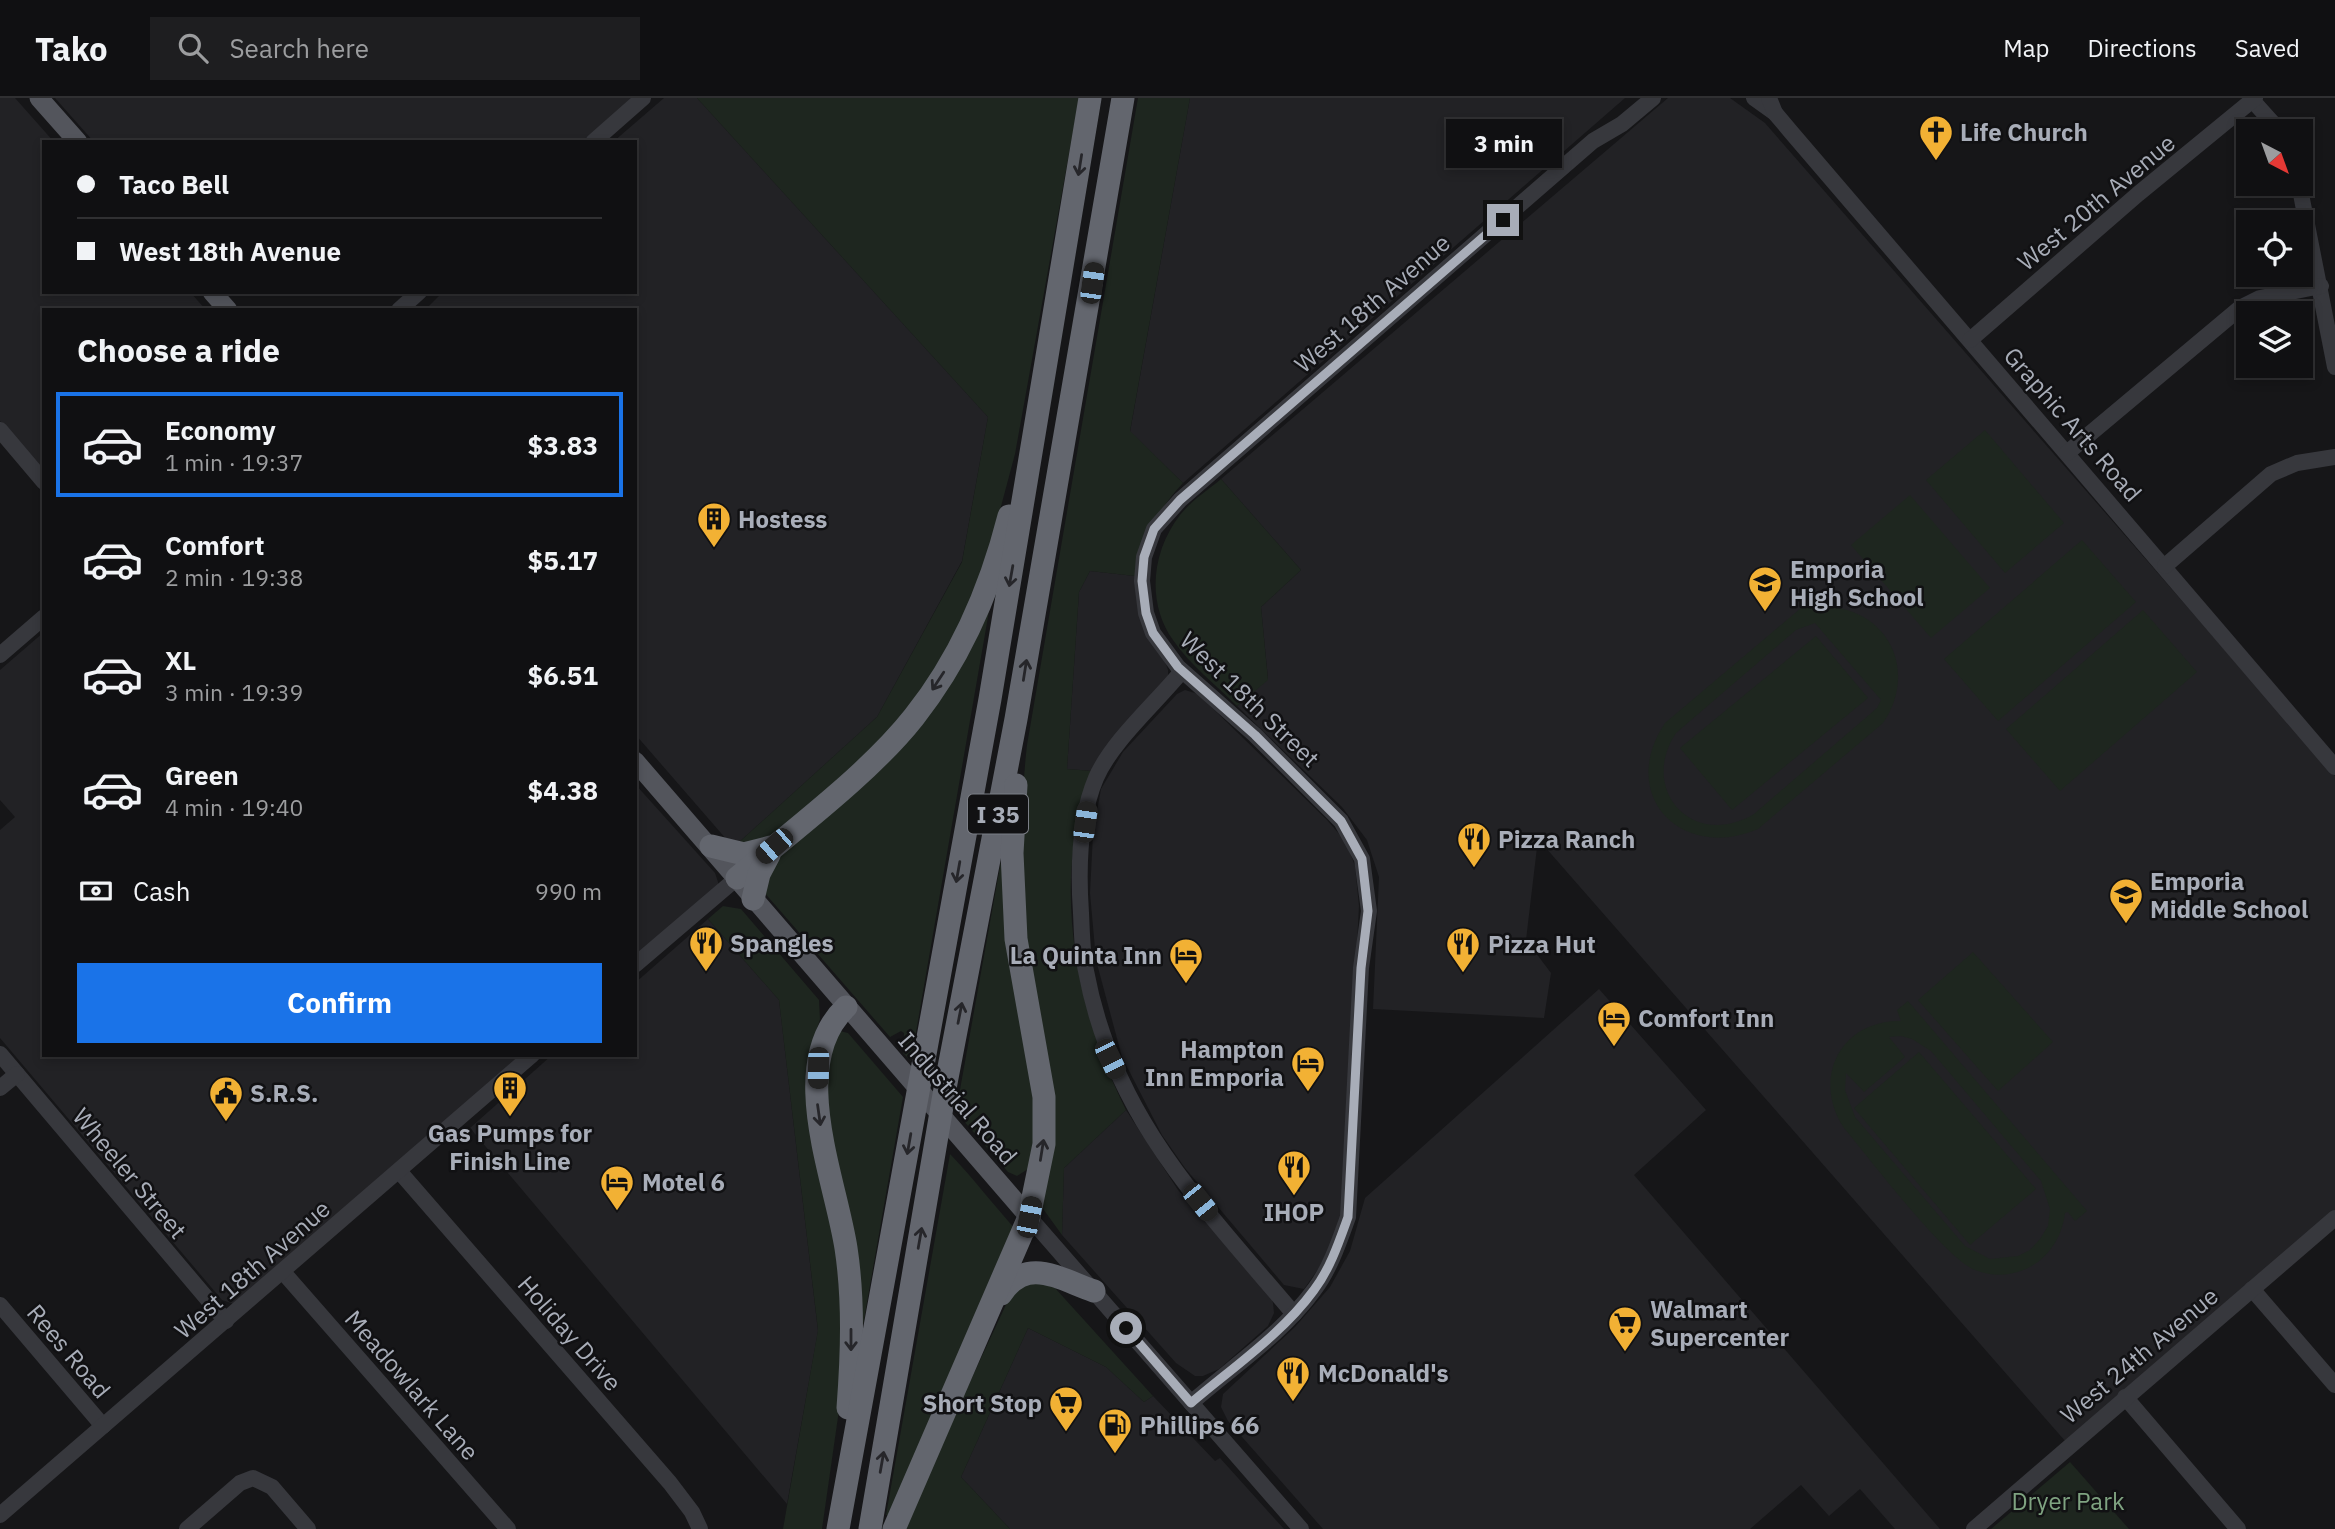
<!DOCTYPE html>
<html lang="en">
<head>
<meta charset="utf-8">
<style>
  body { margin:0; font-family:"IBM Plex Sans",sans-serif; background:#1e1e20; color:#f1f3f6; height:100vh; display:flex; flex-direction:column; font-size:26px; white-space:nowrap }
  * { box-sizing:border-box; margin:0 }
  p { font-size:23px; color:#9c9d9f }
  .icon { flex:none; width:38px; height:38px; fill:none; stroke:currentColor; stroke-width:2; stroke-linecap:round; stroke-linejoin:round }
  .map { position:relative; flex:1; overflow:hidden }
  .drawer { position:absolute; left:42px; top:210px; width:595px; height:749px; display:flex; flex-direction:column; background:#101012; border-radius:0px; box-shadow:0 4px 10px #0003,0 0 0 2px #303032 }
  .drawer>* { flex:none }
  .top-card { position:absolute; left:42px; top:42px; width:595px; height:154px; border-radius:0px; box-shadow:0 4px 10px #0003,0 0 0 2px #303032; display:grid; align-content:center; height:154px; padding:0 35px; background:#101012 }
  .needle { width:46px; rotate:139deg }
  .tools { position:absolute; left:2236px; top:21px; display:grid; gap:14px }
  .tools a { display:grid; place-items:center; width:77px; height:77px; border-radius:0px; background:#101012; box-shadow:0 4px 10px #0003,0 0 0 2px #303032; font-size:35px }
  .end { position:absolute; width:32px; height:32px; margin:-16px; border:9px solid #a8adb8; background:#111; box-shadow:0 0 0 4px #111 }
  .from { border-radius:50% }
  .bubble { position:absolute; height:49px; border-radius:0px; background:#101012; box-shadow:0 4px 10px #0003,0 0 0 2px #303032; font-size:23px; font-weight:700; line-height:49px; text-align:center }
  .car { position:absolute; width:21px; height:42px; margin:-21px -10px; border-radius:9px; box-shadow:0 0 5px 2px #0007; background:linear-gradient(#222 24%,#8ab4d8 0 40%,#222 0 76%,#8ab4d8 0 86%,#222 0) }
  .top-card b { display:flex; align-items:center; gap:24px; height:66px; font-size:26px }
  .top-card b+b { border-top:2px solid #303032 }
  .top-card i { width:18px; height:18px; background:#f1f3f6 }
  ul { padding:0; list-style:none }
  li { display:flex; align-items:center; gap:21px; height:105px; margin:0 14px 10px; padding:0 21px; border:4px solid transparent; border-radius:0px }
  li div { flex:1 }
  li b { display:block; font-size:26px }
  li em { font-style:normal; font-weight:700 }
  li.on { border-color:#1a73e8 }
  li>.icon { width:63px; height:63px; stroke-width:1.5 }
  h2 { padding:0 35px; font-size:32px; line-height:84px }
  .pay { display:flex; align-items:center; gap:18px; height:77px; padding:0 35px; font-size:26px }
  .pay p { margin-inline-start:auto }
  .primary-button { display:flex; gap:14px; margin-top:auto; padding:14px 35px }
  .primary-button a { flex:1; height:80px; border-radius:0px; background:#1a73e8; color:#fff; font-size:28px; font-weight:700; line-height:80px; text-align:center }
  header { display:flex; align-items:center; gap:42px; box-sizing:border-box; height:98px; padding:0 35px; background:#101012; border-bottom:2px solid #303032 }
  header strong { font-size:33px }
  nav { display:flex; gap:38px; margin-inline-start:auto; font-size:24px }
  .search { width:490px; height:63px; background:#1e1e20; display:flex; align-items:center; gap:18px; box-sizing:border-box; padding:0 24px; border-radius:0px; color:#9c9d9f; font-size:26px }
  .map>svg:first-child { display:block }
  .built { fill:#222225 }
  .green { fill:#1e261f; fill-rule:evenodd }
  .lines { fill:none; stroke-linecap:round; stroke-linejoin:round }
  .minor { stroke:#37383d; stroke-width:16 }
  .major { stroke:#53555c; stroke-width:19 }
  .highway { stroke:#63666e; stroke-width:23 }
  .oneway { stroke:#26262a }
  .route { stroke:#a8adb8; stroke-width:9 }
  .labels { text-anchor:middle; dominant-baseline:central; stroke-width:5; stroke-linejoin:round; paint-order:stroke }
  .shield { fill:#111113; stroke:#7b7e86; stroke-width:2 }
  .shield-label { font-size:23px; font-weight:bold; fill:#a8adb8 }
  .poi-label { font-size:24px; font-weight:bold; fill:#a8adb8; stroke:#111113; text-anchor:start }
  .street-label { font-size:24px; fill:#a8adb8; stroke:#111113 }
  .park-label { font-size:24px; fill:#7fa381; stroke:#111113 }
</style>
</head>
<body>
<header>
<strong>Tako</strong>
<div class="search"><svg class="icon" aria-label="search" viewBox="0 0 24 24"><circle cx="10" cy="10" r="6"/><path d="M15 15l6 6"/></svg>Search here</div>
<nav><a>Map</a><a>Directions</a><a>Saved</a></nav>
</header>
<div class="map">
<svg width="2335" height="1431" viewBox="0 0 2335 1431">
  <rect width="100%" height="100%" fill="#161618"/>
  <g class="built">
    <polygon points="0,0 15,0 54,44 44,44 44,194 190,194 206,212 44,212 44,374 0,323"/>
    <polygon points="55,0 633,0 581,44 94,44"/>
    <polygon points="664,0 697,0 988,319 962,463 877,619 736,747 727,742 635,636 635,212 425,212 443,194 635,194 635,44 613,44"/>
    <polygon points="1190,0 1625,0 1183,385 1130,334"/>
    <polygon points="1668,0 1730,0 1765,25 2335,678 2335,1113 2066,1344 1538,741 1526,842 1551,875 1544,920 1373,911 1379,779 1367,742 1342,709 1237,608 1268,581 1261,509 1301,472 1221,381"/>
    <polygon points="1090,473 1135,478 1168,572 1168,578 1092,673 1067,671 1079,494"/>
    <polygon points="44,534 44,957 526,957 234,1206 222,1202 0,940 0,732 15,719 0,702 0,572"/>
    <polygon points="1185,592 1198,596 1327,722 1346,744 1355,768 1359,808 1343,1107 1340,1127 1321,1167 1304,1191 1284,1187 1185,1070 1162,1037 1122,959 1096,862 1090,795 1093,736 1101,691 1123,654 1177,596"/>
    <polygon points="635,686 715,775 718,784 718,788 635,863"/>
    <polygon points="708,821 779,902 818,1233 787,1406 470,1030 552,957 635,957 635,885"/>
    <polygon points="1599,891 1706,1012 1634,1077 1940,1431 1895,1431 1860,1391 1829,1418 1801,1387 1750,1431 1323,1431 1228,1323 1221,1309 1223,1296 1295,1229 1330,1189 1350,1153 1365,1100"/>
    <polygon points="1126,1012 1178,1092 1269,1193 1273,1205 1274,1215 1268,1228 1219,1271 1203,1278 1195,1278 1176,1265 1062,1137 1064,1070"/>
    <polygon points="1028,1230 1106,1269 1144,1304 1153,1298 1215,1363 1220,1360 1284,1431 1010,1431 961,1379"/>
  </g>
  <g class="green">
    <polygon points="697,0 1079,0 1015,356 984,472 942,562 895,629 770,743 736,747 877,619 962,464 988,319"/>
    <path d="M1138,0H1190L1130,333L1183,385C1154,416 1147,438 1135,478L1090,473L1079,494L1067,671L1092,673C1086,702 1075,733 1072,762C1065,848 1088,936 1126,1012L1064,1070L1062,1137L1041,1108C1030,955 1010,800 1027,647Z"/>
    <polygon points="1985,332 2064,425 2005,475 1926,382"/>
    <path d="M1221,381L1301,472L1261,509L1268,582L1237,608C1216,587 1190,567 1173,542C1146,504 1152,453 1180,417C1191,403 1208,392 1221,381Z"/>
    <polygon points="1910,397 1990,490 1931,540 1851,447"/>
    <polygon points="2082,442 2136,504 1998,623 1944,561"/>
    <path d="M1820,494L1833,509C1893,517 1916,577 1883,625L1758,731C1681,764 1617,697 1665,625ZM1815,525L1881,602L1877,610L1754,716C1694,752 1638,693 1676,635L1796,532Z"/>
    <polygon points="984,512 989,513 911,963 903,955 904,935 901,933 890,939 763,793 776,762 858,687"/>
    <polygon points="2143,512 2197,574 2060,693 2006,631"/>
    <polygon points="1816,538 1868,600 1732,712 1680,650"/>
    <polygon points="1001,763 1039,1014 1028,1071 1017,1078 1008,1074 956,1014"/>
    <polygon points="723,808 741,811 819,902 820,921 809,956 840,1178 841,1298 822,1431 783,1431 818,1232 779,902 708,821"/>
    <polygon points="1973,854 2053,944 1998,993 1918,902"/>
    <path d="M1908,903L2087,1113L2075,1123L2068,1114L2065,1115C2062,1138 2050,1159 2028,1170C2011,1178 1993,1179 1975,1172C1944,1159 1870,1061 1844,1030C1811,980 1841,922 1901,923L1897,912ZM1901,938L1912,941L1931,953L2041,1083L2050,1111L2048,1128L2040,1141L2030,1152L2018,1158L1990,1161L1965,1148L1855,1019L1845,992L1846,975L1864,994L1905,959L1889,939Z"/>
    <polygon points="840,933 848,935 903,999 859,1250 821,972"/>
    <polygon points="1919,954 2036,1091 1970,1147 1854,1010"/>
    <path d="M950,1056C974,1081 994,1108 1018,1134L893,1418L886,1417Z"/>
    <polygon points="1030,1182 1055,1190 1153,1298 1144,1304 1106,1269 1028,1230 961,1379 1010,1431 901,1431 1011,1196"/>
    <polygon points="2070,1364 2129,1431 1991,1431"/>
  </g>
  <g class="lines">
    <g class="minor">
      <polyline points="1754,0 1775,15"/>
      <polyline points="1769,0 1775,15 1791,34 2335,669"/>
      <polyline points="2252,2 2280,33"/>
      <polyline points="593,44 643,0"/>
      <polyline points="2299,86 2335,269"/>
      <polyline points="399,212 419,194"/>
      <polyline points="1970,242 2138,96 2255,0"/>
      <polyline points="0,332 44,384"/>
      <polyline points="2067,355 2240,210 2260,200 2321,188"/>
      <polyline points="2165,468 2271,376 2297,365 2335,359"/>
      <polyline points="0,557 44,519"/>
      <path d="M1182,573C1156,605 1112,643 1096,680C1079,720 1078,772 1081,815C1082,834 1082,855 1086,873C1113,1019 1202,1107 1294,1216"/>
      <polyline points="635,867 737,780"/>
      <polyline points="0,956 226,1223"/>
      <polyline points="0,990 17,976"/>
      <polyline points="399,1073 670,1385 692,1414 700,1431"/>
      <polyline points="1029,1119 1301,1431"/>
      <polyline points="283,1174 508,1431"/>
      <polyline points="2252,1191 2335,1287"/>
      <polyline points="0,1207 103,1328"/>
      <polyline points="2125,1299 2238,1431"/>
      <path d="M1191,1305C1232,1269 1282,1236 1314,1192C1330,1171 1339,1144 1348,1119L1361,870L1369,813L1362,761L1341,723L1255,637L1178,569L1153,535L1146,515L1142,483L1144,459L1154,431L1180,402L1593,43L1622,26L1653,0"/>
      <polyline points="0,1417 532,957"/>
      <polyline points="187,1431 240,1385 253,1380 272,1389 308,1431"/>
      <polyline points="1974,1431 2335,1120"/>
    </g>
    <g class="major">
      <polyline points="39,0 78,44"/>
      <polyline points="212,194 228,212"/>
      <polyline points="635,663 1029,1119"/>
    </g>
    <g class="highway">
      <polyline points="711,748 744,756 771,749"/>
      <path d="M737,780C793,732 869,676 914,619C960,561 991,489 1009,418"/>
      <polyline points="753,801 759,776 769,757"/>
      <path d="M846,909C786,966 835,1079 846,1150C854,1203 852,1257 848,1310"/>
      <path d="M1001,1196C1027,1157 1059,1181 1094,1193"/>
      <polyline points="838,1431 990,601 1090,0"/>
      <polyline points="870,1431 946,985 1016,621 1123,0"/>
      <polyline points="894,1431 1029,1119 1044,1046 1044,999 1016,841 1012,755 1016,687"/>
    </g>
  </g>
  <defs><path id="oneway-shaft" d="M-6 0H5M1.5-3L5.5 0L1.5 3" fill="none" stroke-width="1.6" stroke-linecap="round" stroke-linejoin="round" transform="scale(1.75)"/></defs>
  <g class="oneway">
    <use href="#oneway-shaft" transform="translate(1080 67) rotate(99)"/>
    <use href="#oneway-shaft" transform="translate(1011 478) rotate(100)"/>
    <use href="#oneway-shaft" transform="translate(1025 572) rotate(-81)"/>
    <use href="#oneway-shaft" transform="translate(938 583) rotate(123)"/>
    <use href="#oneway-shaft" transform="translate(958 774) rotate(100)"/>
    <use href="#oneway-shaft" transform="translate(960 915) rotate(-79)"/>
    <use href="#oneway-shaft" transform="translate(819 1017) rotate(82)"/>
    <use href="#oneway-shaft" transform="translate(909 1046) rotate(100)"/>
    <use href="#oneway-shaft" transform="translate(1042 1052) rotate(-81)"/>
    <use href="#oneway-shaft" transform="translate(920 1140) rotate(-80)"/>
    <use href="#oneway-shaft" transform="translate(851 1242) rotate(90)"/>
    <use href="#oneway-shaft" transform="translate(882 1364) rotate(-80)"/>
  </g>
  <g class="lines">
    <path class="route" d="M1126,1230L1191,1305C1232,1270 1282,1236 1314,1192C1330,1171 1339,1144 1348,1119L1361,870L1368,813L1362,761L1341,723L1255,637L1178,569L1153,535L1146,515L1142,483L1144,459L1154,431L1180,402L1503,122"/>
  </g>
  <defs>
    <g id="church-pin" transform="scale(1.75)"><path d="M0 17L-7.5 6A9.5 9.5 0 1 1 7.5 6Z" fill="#f2b134" stroke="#111113"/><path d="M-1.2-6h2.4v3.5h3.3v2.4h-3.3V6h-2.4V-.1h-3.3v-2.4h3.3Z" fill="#111"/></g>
    <g id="building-pin" transform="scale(1.75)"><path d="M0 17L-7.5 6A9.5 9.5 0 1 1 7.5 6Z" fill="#f2b134" stroke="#111113"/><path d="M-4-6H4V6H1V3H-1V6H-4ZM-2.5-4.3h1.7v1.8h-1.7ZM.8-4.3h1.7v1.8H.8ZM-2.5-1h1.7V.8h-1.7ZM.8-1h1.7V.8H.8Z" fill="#111"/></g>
    <g id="school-pin" transform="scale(1.75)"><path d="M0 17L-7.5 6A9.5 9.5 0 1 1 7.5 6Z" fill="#f2b134" stroke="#111113"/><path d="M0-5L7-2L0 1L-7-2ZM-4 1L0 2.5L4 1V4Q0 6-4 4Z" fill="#111"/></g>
    <g id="restaurant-pin" transform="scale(1.75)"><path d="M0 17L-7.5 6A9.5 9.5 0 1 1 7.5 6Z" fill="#f2b134" stroke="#111113"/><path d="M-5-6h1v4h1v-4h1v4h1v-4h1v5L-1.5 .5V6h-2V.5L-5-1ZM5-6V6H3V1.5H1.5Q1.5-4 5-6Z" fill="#111"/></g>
    <g id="hotel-pin" transform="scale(1.75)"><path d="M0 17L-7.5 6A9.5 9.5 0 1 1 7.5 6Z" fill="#f2b134" stroke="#111113"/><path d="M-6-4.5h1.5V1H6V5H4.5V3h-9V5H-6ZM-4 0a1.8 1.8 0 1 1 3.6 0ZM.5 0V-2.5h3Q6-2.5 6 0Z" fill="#111"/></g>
    <g id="civic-pin" transform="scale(1.75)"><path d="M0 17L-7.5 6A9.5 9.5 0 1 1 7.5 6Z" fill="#f2b134" stroke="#111113"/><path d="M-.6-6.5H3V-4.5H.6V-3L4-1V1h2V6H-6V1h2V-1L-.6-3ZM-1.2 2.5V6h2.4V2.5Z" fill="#111"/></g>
    <g id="supermarket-pin" transform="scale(1.75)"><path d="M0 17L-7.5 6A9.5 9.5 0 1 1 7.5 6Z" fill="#f2b134" stroke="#111113"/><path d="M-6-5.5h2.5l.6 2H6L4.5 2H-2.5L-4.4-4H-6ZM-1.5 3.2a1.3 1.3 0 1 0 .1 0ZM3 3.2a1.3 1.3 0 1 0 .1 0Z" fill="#111"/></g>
    <g id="fuel-pin" transform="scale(1.75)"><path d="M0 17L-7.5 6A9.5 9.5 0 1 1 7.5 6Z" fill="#f2b134" stroke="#111113"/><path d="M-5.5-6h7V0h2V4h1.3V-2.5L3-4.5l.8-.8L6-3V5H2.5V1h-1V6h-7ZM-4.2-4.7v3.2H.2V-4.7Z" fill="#111"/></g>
  </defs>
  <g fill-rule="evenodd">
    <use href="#church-pin" x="1936" y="34"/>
    <use href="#building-pin" x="714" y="421"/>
    <use href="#school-pin" x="1765" y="485"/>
    <use href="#restaurant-pin" x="1474" y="741"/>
    <use href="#school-pin" x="2126" y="797"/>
    <use href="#restaurant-pin" x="706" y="845"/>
    <use href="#restaurant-pin" x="1463" y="846"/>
    <use href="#hotel-pin" x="1186" y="857"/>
    <use href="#hotel-pin" x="1614" y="920"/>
    <use href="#hotel-pin" x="1308" y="965"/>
    <use href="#building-pin" x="510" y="990"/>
    <use href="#civic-pin" x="226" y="995"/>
    <use href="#restaurant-pin" x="1294" y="1069"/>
    <use href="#hotel-pin" x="617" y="1084"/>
    <use href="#supermarket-pin" x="1625" y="1225"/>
    <use href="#restaurant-pin" x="1293" y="1275"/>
    <use href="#supermarket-pin" x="1066" y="1305"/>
    <use href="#fuel-pin" x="1115" y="1327"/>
  </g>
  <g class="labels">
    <rect class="shield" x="968" y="696.5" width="60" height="39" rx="5"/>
    <g class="shield-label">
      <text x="998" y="716">I 35</text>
    </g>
    <g class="poi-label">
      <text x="1960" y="34">Life Church</text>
      <text x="738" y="421">Hostess</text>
      <text x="1790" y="471">Emporia<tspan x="1790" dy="28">High School</tspan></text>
      <text x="1498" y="741">Pizza Ranch</text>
      <text x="2150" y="783">Emporia<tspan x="2150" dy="28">Middle School</tspan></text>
      <text x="730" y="845">Spangles</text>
      <text x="1488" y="846">Pizza Hut</text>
      <text x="1162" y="857" text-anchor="end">La Quinta Inn</text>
      <text x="1638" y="920">Comfort Inn</text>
      <text x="1284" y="951" text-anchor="end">Hampton<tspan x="1284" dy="28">Inn Emporia</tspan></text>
      <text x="250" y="995">S.R.S.</text>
      <text x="510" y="1035" text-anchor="middle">Gas Pumps for<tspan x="510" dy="28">Finish Line</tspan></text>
      <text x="642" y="1084">Motel 6</text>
      <text x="1294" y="1114" text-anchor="middle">IHOP</text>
      <text x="1650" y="1211">Walmart<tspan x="1650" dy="28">Supercenter</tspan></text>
      <text x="1318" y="1275">McDonald's</text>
      <text x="1042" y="1305" text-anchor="end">Short Stop</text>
      <text x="1140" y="1327">Phillips 66</text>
    </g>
    <g class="street-label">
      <text transform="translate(2096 104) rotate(-40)">West 20th Avenue</text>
      <text transform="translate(1372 205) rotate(-41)">West 18th Avenue</text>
      <text transform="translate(2073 326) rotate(49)">Graphic Arts Road</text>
      <text transform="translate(1250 601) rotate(44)">West 18th Street</text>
      <text transform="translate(958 1000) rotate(49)">Industrial Road</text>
      <text transform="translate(130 1075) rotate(50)">Wheeler Street</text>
      <text transform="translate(252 1171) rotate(-41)">West 18th Avenue</text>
      <text transform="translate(570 1235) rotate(49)">Holiday Drive</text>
      <text transform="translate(69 1253) rotate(50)">Rees Road</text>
      <text transform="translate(2139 1257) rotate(-40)">West 24th Avenue</text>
      <text transform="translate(412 1287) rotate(49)">Meadowlark Lane</text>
    </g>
    <g class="park-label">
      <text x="2068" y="1403">Dryer Park</text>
    </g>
  </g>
</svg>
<div class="tools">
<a><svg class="needle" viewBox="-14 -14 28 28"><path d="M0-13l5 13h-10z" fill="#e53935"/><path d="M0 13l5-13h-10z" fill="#9c9d9f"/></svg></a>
<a><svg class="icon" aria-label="locate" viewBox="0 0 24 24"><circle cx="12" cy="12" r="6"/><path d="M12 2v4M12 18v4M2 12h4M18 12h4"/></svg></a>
<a><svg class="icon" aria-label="layers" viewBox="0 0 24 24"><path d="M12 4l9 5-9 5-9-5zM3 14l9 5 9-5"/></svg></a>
</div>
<i class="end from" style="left:1126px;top:1230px"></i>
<i class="end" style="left:1503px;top:122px"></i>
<div class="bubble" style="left:1446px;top:21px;width:116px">3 min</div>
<i class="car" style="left:1092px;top:185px;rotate:8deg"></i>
<i class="car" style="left:1085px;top:724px;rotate:8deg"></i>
<i class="car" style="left:774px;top:748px;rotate:229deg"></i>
<i class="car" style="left:1110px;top:961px;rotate:154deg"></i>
<i class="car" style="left:818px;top:970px;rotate:181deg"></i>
<i class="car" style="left:1200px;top:1104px;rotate:141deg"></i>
<i class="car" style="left:1029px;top:1119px;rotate:11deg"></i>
<div class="top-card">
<b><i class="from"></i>Taco Bell</b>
<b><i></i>West 18th Avenue</b>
</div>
<section class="drawer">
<h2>Choose a ride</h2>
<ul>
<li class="on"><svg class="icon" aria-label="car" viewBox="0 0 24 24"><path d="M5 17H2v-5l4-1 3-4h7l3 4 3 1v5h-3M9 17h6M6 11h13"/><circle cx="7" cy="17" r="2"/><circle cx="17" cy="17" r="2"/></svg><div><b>Economy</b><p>1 min · 19:37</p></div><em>$3.83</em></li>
<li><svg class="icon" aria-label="car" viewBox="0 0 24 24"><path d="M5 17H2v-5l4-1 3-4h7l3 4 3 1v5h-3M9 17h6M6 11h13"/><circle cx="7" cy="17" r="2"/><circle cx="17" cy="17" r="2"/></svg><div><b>Comfort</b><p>2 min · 19:38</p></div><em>$5.17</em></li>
<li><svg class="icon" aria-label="car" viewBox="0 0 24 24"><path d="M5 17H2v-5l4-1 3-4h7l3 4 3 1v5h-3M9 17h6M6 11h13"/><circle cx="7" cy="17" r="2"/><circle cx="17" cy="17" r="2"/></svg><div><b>XL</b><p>3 min · 19:39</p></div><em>$6.51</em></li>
<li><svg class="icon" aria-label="car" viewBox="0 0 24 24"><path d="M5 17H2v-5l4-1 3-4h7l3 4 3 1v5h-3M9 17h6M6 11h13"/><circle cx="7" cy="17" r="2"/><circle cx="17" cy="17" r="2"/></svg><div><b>Green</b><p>4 min · 19:40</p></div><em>$4.38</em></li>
</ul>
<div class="pay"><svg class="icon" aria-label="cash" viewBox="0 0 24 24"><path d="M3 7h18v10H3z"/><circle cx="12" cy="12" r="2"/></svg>Cash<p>990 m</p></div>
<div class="primary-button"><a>Confirm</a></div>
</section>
</div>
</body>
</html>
